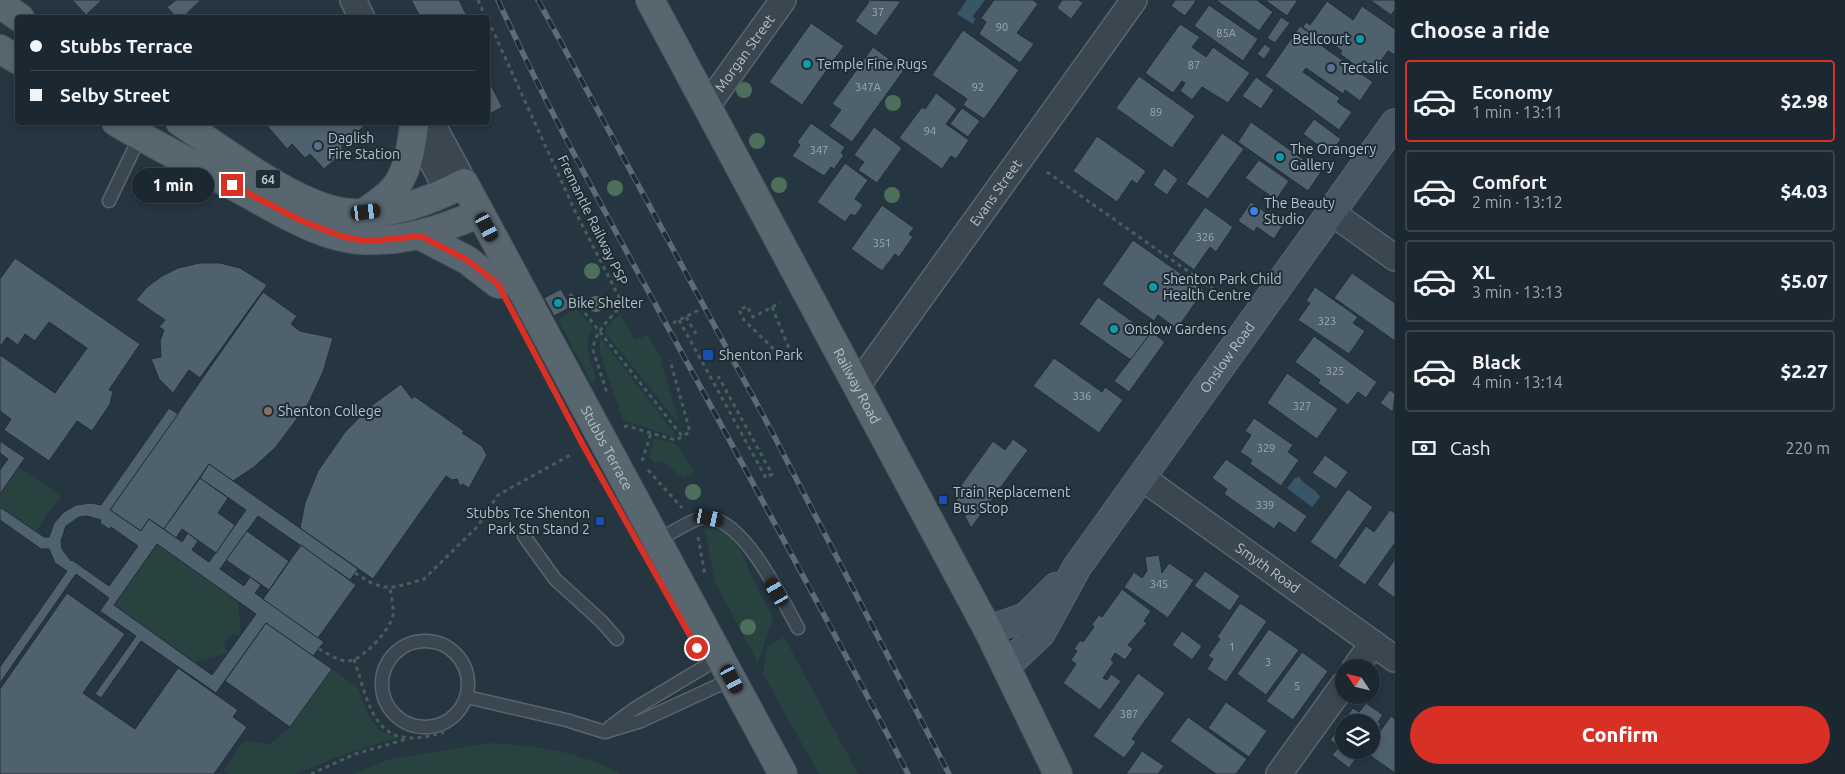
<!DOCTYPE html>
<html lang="en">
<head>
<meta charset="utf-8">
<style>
  body { margin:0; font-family:Ubuntu,sans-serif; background:#29343d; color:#f1f3f6; height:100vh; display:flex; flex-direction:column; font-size:19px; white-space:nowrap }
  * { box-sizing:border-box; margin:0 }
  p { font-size:16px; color:#a0a6ab }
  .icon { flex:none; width:28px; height:28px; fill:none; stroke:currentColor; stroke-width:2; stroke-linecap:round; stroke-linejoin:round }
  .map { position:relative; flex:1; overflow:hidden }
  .details { display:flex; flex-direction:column; background:#1c2831; width:450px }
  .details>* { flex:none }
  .top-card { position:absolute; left:15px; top:15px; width:475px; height:110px; border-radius:5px; box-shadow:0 2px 8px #0003,0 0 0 1px #3a444d; display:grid; align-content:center; height:110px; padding:0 15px; background:#1c2831 }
  .needle { width:32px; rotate:305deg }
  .controls { position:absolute; left:1335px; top:659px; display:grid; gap:10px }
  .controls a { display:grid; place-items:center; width:45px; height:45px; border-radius:50%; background:#1c2831; box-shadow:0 2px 8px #0003,0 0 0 1px #3a444d; font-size:25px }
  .end { position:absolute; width:22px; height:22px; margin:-11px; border:6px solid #d93025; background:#fff; box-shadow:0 0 0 2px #fff }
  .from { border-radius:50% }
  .bubble { position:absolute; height:35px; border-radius:18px; background:#1c2831; box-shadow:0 2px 8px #0003,0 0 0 1px #3a444d; font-size:16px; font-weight:800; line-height:35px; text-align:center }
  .car { position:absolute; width:15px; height:30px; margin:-15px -8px; border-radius:6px; box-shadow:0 0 4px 1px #0007; background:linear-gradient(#222 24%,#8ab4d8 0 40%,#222 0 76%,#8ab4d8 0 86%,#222 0) }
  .top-card b { display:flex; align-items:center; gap:18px; height:48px; font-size:19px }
  .top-card b+b { border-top:1px solid #3a444d }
  .top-card i { width:12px; height:12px; background:#f1f3f6 }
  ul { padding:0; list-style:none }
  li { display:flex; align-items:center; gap:15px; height:82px; margin:0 10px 8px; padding:0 5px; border:2px solid #3a444d; border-radius:5px }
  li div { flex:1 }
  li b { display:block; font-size:19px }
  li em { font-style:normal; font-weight:800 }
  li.on { border-color:#d93025 }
  li>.icon { width:45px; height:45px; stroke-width:1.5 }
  h2 { padding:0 15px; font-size:22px; line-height:60px }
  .pay { display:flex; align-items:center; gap:12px; height:55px; padding:0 15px; font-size:19px }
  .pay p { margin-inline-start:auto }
  .button { display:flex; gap:10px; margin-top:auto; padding:10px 15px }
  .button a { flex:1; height:58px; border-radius:30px; background:#d93025; color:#fff; font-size:20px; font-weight:800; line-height:58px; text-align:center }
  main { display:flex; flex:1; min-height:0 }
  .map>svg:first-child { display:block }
  .green { fill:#284240 }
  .water { fill:#395568 }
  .building { fill:#50616e; stroke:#202e38; fill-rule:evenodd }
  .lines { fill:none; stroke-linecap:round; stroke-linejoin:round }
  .lane-casing { stroke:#58656e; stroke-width:15 }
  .street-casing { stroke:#58656e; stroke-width:28 }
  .secondary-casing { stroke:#58656e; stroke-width:30 }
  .primary-casing { stroke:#46535d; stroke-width:30 }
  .path { stroke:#465e5c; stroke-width:3; stroke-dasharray:4 4; stroke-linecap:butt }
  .lane { stroke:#3a4751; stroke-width:12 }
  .street { stroke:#3a4751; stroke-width:25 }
  .secondary { stroke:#485764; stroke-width:28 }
  .primary { stroke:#586670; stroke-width:28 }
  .rail-casing { stroke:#5c6c77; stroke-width:5.5 }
  .rail { stroke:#1e2c36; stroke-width:4; stroke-dasharray:11; stroke-linecap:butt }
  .tree { fill:#4d6e5b }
  .route { stroke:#d93025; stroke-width:6 }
  .culture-dot { fill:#0f9aa8; stroke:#1e2c36; stroke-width:2 }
  .service-dot { fill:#5c6f8a; stroke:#1e2c36; stroke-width:2 }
  .shop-dot { fill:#3f7fe0; stroke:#1e2c36; stroke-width:2 }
  .transit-dot { fill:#1a4fb4; stroke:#1e2c36; stroke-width:2 }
  .education-dot { fill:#8d6e63; stroke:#1e2c36; stroke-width:2 }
  .labels { text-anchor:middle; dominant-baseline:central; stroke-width:4; stroke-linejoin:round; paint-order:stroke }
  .number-label { font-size:11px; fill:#9caab4 }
  .shield { fill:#1e2c36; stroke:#88959e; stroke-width:1 }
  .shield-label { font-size:12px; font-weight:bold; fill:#b6c2cb }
  .poi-label { font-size:14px; fill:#b6c2cb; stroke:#1e2c36; text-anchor:start }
  .street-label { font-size:14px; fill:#b6c2cb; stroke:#1e2c36 }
</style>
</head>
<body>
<main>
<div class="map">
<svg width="1395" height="774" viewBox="0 0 1395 774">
  <rect width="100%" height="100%" fill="#253641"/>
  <g class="green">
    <path d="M576,309L593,327C583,344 590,361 596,378L592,384L558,320Z"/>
    <polygon points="620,314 635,340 648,335 660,356 679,424 604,331"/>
    <polygon points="600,337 675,434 672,436 623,420 600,352"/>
    <path d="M654,439L674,443L695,471L684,478C674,474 672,465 661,461L655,463L649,458Z"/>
    <polygon points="19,467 62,497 47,513 36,532 0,507 0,494"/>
    <path d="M704,525C738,532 742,554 755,583C760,595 767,606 773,618L758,663L715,582Z"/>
    <polygon points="157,544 238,601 241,636 232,634 227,638 224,645 228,653 195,662 114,605"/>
    <polygon points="784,637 858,774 819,774 763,674 767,646"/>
    <polygon points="332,669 358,688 368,715 379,730 397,738 347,753 296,774 230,774 223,770 244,741 270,744 290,727"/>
    <path d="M488,743C533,745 580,751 620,774H352L390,759Z"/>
  </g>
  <g class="water">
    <polygon points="967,0 985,0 973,16 975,19 973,24 957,14"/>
    <path d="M1299,477C1305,486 1315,488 1320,497L1312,507L1287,488L1295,478Z"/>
  </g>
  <g class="building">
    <polygon points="72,0 102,0 86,15"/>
    <polygon points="176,0 201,0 182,18 177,18 167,7"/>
    <polygon points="411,0 459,0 468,18 421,18"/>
    <polygon points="866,0 901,1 876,36 855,21 869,2"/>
    <polygon points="994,0 1033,0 1038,4 1017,33 1034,44 1020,63 979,34 986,22 981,18"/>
    <polygon points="1062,0 1079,0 1083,3 1071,19 1057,8"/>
    <polygon points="1175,0 1195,0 1196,1 1185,16 1171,6"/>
    <polygon points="1216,0 1257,0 1273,12 1259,31"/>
    <polygon points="1265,0 1298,0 1287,16"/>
    <polygon points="1370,0 1395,0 1395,10 1391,15"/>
    <polygon points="1327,1 1353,20 1362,6 1395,29 1395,55 1388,51 1370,76 1340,54 1342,51 1324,37 1321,41 1303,27 1306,22 1310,25"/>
    <polygon points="1209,5 1258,39 1243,61 1194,26"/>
    <polygon points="1281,17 1290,23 1275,43 1267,38"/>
    <polygon points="811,23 844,46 802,105 769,82"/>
    <polygon points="1180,24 1200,37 1192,47 1206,57 1213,47 1250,73 1228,103 1202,87 1192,100 1180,91 1185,83 1182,81 1173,93 1145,73"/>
    <polygon points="1300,26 1320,40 1318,43 1373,82 1360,101 1345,90 1343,94 1306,68 1303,72 1340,98 1337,102 1352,112 1339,130 1265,76"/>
    <polygon points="963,30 1019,70 984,119 963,105 967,99 932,75"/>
    <polygon points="1265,44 1271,49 1264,59 1257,54"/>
    <polygon points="873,47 904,70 852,142 829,126 841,110 832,104"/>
    <polygon points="1139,76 1195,116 1172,148 1116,108"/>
    <polygon points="1256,77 1274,90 1261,109 1242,96"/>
    <polygon points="488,79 502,107 488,115"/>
    <polygon points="936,93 957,109 946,124 969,140 956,159 951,156 942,169 899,138 922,107 925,109"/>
    <polygon points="962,108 980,121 968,137 950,124"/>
    <polygon points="1314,119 1341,139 1330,154 1303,134"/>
    <polygon points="264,122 365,122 366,124 341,147 345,151 324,169 310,154 305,158 292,144 287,149"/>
    <polygon points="1251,122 1321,172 1308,191 1238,142"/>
    <polygon points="811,123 845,147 841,153 844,155 834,169 831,167 824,176 792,156 800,145 797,142"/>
    <polygon points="874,127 902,148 877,183 858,170 864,162 854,155"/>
    <polygon points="1222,133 1244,149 1208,199 1186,184"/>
    <polygon points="1097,136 1146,171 1137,184 1132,180 1117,202 1073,171"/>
    <polygon points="1259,160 1289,181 1276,200 1245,178"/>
    <polygon points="845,163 868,180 855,199 863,205 855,216 851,214 845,222 817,202"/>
    <polygon points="1164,168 1178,179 1167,195 1153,185"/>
    <polygon points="1251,202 1283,225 1274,239 1257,227 1254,232 1238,221"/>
    <polygon points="882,205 914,228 909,234 913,237 899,257 895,254 882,271 851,249"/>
    <polygon points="1205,207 1233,227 1216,252 1210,247 1194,270 1172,254"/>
    <polygon points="1133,240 1204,290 1177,329 1158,315 1154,321 1102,284"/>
    <polygon points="15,258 140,344 109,390 113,391 110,404 92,431 77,421 49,461 4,430 11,419 0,411 0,355 55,393 87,348 49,322 35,341 25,334 18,345 7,337 0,347 0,279"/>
    <polygon points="199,263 220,263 240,268 267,285 200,378 189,370 173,393 159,379 151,359 161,357 160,341 164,330 159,327 165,320 136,300 147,287 162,276 178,268"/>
    <polygon points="1352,273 1395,303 1395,341 1334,298"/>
    <polygon points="1315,287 1358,317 1353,323 1365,331 1349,354 1298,320 1310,303 1306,301"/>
    <polygon points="561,289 571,307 554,316 544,298"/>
    <polygon points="263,292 297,316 291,324 300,331 333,338 323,372 308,404 275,448 254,467 233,481 209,464 164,529 149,519 141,531 110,510"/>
    <polygon points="1098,297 1150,334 1131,360 1079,324"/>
    <polygon points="1150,331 1165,342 1129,392 1114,381 1150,334"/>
    <polygon points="1314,336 1377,382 1366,398 1358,392 1348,405 1318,383 1320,380 1295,362"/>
    <polygon points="1054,358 1102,392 1105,387 1123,400 1099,433 1033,386"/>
    <polygon points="1287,373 1338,409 1317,439 1267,403"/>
    <polygon points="401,384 412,399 414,396 464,431 462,433 482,446 487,455 469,488 463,484 460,486 457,479 452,480 446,476 373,579 300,528 305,503 318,471 345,432 371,406"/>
    <polygon points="1390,390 1395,394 1393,412 1380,403"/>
    <path d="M169,408L178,414L110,510L141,531L149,519L182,542L188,533L198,541L192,550L209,562L246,510L200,478L209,464L358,569L350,580L258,516L220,569L244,586L250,577L261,585L255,593L324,642L313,656L266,623L216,693L141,641L101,698L95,694L136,636L100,611L109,598L76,574L0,683V667L67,571L55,563L49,549H41L0,520V507L44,537H49L54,523L64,512L76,505L91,503L101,505ZM87,516L101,520L100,523L109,529L111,527L138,546L109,586L72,560L71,561L62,549L61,541L66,526L79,517ZM157,544L256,614L212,675L114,605Z"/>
    <polygon points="1254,418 1293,445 1288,452 1299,460 1281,486 1250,464 1252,460 1240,452 1251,435 1245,431"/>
    <polygon points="1013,439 1028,450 971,528 954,495 993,441 1005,450"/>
    <polygon points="0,441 25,458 0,494 0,470 8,459 0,453"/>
    <polygon points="1325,455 1348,472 1336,489 1312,473"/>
    <polygon points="1226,459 1307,516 1295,533 1279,522 1274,529 1224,494 1227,489 1212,478"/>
    <polygon points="200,478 228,498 218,513 235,525 216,553 182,529 176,538 164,529"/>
    <polygon points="1348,489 1373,507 1336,560 1310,542"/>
    <polygon points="1390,510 1395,513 1395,543 1365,585 1338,566 1366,526 1374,532"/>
    <polygon points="247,531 289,561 269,590 226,560"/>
    <polygon points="301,545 356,585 318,638 263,599"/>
    <polygon points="1159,555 1162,573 1169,563 1194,580 1168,618 1124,587 1134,572 1142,578 1147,571 1145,557"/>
    <polygon points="1395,559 1395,598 1377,585"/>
    <polygon points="1205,571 1240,596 1230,611 1194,586"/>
    <polygon points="1122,589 1151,611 1144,621 1147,623 1128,645 1133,649 1125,660 1115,653 1111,660 1114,662 1103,678 1107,680 1111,674 1121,681 1100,710 1063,683 1076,664 1071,660 1077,651 1074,649 1080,640 1083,642 1094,627 1092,624 1099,615 1102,617"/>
    <polygon points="67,593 125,634 83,693 135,729 178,668 238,710 233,717 247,727 214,774 0,774 0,689"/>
    <polygon points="1240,603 1267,621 1226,682 1207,669 1213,659 1208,656 1220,639 1217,637"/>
    <polygon points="266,623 332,669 290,727 225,681"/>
    <polygon points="1269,629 1299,650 1266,695 1237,674"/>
    <polygon points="1182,631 1202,646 1192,660 1172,645"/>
    <polygon points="1302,652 1328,671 1293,720 1266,701"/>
    <polygon points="1138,673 1165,693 1132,739 1136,742 1124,758 1093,736"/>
    <polygon points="1226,702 1267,731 1249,757 1208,728"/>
    <polygon points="1366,703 1383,715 1378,722 1381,724 1371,737 1371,722 1344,722 1344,750 1362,750 1349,768 1332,755 1339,747 1330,740 1353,708 1359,712"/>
    <polygon points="1391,716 1395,719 1395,773 1365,752 1371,750 1371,744"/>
    <polygon points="1188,717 1247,759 1236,774 1216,774 1170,741"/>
    <polygon points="1142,751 1164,766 1158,774 1126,774"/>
  </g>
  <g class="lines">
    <g class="lane-casing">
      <g id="lane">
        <polyline points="109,201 147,122"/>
        <polyline points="524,536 555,579 601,621 617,639"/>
        <path d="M657,541C670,534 684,524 698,519C739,506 782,600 798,628"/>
        <circle cx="425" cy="684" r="43"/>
        <polyline points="467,697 566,720 605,732 641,721 732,679"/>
        <polyline points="610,727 634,709 721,657"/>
      </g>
    </g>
    <g class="street-casing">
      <g id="street">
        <polyline points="353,0 362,18"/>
        <path id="s1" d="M707,106L783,0"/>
        <polyline points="412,122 448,192"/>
        <polyline points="437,133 464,183"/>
        <polyline points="1331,212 1395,258"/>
        <path id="s2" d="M857,386L1134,0"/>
        <path id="s3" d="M1141,477L1395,659"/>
        <polyline points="1355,668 1373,643"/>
        <polyline points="1279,774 1344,684"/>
      </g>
    </g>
    <g class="secondary-casing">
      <g id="secondary">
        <polyline points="988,630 1026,617 1056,587"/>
        <path id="s4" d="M1006,666L1041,633L1077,567L1395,123"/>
      </g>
    </g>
    <g class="primary-casing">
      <g id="primary">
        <path id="s5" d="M650,0L988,630L1058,774"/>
        <polyline points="0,4 20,18"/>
        <polyline points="0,49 18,60"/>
        <path d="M116,122C153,144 192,164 230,184C268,204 318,238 362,240C405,242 441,230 480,213"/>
        <path id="s6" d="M180,122C225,151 298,209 350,213C389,216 431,201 464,183L783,774"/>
        <path d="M365,212C375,205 386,198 393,190C408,173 411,147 414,126"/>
        <polyline points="421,236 467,260 498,284"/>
      </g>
    </g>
    <g class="path">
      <polyline points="478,0 486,18"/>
      <path d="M488,20L575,211L620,299V307C608,321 595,331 593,350L607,393"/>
      <polyline points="1047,172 1230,301"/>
      <polyline points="570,294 682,436 690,432 670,360"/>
      <polyline points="772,307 793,358 786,361 744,320 739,310 747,306 753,317 780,303"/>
      <polyline points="686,317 696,334"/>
      <polyline points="679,320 766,478 772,474 718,376"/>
      <polyline points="673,323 699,310"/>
      <polyline points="700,359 708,355"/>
      <polyline points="624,427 627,426 675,440 682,437"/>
      <polyline points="642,461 651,433"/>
      <polyline points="648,470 682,508"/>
      <polyline points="698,537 705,575"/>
      <polyline points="355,573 373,584 384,587 396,587 424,579 477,527 498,495 572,454"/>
      <path d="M319,649C327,653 337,661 348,661C362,661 391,629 393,615C394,606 391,596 390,587"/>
      <path d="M354,659C371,712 376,754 444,732"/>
      <polyline points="311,774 355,754 407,739"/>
    </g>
    <use href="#lane" class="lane"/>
    <use href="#street" class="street"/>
    <use href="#secondary" class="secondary"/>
    <use href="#primary" class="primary"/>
    <g class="rail-casing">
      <g id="rail">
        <path d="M498,0C548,111 608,217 666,324C748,474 830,623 908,774"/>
        <polyline points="538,0 771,430 949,774"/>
      </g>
    </g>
    <use href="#rail" class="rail"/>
  </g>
  <g class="tree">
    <circle cx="744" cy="90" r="8"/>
    <circle cx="893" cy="103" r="8"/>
    <circle cx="757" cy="141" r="8"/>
    <circle cx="779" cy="185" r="8"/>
    <circle cx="615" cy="188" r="8"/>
    <circle cx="892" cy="195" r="8"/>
    <circle cx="592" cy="271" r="8"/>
    <circle cx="596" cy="304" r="8"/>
    <circle cx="693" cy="492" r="8"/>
    <circle cx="748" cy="627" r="8"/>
  </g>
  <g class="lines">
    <polyline class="route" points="232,185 302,221 341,236 360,240 380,240 421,236 467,260 498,284 584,447 697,648"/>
  </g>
  <g class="culture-dot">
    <circle cx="1360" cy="39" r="5"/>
    <circle cx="807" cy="64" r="5"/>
    <circle cx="1280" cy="157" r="5"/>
    <circle cx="1153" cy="287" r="5"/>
    <circle cx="558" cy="303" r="5"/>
    <circle cx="1114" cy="329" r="5"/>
  </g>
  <g class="service-dot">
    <circle cx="1331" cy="68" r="5"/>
    <circle cx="318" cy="146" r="5"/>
  </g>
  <circle class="shop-dot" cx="1254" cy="211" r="5"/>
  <g class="transit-dot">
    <rect x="702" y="349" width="12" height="12" rx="2.5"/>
    <rect x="938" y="495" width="10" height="10" rx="2.5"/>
    <rect x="595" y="516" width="10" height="10" rx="2.5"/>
  </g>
  <circle class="education-dot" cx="268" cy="411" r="5"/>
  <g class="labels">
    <g class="number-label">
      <text x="878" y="12">37</text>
      <text x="1002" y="27">90</text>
      <text x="1226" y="33">85A</text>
      <text x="1194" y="65">87</text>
      <text x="868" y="87">347A</text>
      <text x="978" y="87">92</text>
      <text x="1156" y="112">89</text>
      <text x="930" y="131">94</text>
      <text x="819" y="150">347</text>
      <text x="1205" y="237">326</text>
      <text x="882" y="243">351</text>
      <text x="1327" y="321">323</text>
      <text x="1335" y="371">325</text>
      <text x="1082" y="396">336</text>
      <text x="1302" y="406">327</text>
      <text x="1266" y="448">329</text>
      <text x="1265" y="505">339</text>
      <text x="1159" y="584">345</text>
      <text x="1232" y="647">1</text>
      <text x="1268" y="662">3</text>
      <text x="1297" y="686">5</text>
      <text x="1129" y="714">387</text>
    </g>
    <rect class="shield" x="255.5" y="169.5" width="25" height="19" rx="4"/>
    <g class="shield-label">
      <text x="268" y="179">64</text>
    </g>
    <g class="poi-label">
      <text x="1350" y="39" text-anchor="end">Bellcourt</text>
      <text x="817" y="64">Temple Fine Rugs</text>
      <text x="1341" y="68">Tectalic</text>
      <text x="328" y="138">Daglish<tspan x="328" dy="16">Fire Station</tspan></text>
      <text x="1290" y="149">The Orangery<tspan x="1290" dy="16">Gallery</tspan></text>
      <text x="1264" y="203">The Beauty<tspan x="1264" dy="16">Studio</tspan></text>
      <text x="1163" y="279">Shenton Park Child<tspan x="1163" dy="16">Health Centre</tspan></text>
      <text x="568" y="303">Bike Shelter</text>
      <text x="1124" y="329">Onslow Gardens</text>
      <text x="719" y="355">Shenton Park</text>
      <text x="278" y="411">Shenton College</text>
      <text x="953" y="492">Train Replacement<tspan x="953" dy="16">Bus Stop</tspan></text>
      <text x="590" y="513" text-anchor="end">Stubbs Tce Shenton<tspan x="590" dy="16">Park Stn Stand 2</tspan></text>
    </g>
    <g class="street-label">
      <text stroke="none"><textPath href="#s1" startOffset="65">Morgan Street</textPath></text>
      <text stroke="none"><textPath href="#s2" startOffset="238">Evans Street</textPath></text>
      <text transform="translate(593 220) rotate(64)">Fremantle Railway PSP</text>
      <text stroke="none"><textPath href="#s4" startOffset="381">Onslow Road</textPath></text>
      <text stroke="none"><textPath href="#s5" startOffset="438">Railway Road</textPath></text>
      <text stroke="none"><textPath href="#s6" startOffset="615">Stubbs Terrace</textPath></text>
      <text stroke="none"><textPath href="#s3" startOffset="156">Smyth Road</textPath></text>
    </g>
  </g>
</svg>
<div class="controls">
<a><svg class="needle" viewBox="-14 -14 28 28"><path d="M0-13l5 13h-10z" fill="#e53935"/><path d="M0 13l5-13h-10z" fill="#a0a6ab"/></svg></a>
<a><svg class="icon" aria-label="layers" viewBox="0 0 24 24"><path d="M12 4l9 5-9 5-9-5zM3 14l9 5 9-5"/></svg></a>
</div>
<i class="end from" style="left:697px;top:648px"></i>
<i class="end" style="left:232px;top:185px"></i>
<div class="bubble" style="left:132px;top:168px;width:82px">1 min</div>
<i class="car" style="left:366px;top:212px;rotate:83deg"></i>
<i class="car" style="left:487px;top:227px;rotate:152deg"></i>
<i class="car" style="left:709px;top:518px;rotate:102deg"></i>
<i class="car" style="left:777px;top:592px;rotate:330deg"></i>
<i class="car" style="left:732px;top:679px;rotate:152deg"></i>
<div class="top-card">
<b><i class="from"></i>Stubbs Terrace</b>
<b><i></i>Selby Street</b>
</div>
</div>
<section class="details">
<h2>Choose a ride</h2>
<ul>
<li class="on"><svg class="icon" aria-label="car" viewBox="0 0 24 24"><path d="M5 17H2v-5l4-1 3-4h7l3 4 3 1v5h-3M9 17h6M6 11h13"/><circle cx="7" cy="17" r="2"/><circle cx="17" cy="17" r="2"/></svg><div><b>Economy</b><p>1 min · 13:11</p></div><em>$2.98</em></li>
<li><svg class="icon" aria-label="car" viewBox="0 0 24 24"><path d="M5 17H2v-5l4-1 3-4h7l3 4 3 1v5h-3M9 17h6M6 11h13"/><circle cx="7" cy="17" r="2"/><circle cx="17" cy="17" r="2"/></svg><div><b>Comfort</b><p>2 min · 13:12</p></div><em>$4.03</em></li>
<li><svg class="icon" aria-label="car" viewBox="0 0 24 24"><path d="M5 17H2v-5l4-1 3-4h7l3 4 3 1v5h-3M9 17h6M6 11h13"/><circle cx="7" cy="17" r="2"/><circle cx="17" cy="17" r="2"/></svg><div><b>XL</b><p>3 min · 13:13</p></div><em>$5.07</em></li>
<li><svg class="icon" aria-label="car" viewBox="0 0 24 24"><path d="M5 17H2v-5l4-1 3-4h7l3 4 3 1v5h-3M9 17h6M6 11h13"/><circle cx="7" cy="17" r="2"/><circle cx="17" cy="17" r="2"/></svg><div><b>Black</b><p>4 min · 13:14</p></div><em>$2.27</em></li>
</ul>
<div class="pay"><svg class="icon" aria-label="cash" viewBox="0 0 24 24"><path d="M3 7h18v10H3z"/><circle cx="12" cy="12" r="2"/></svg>Cash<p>220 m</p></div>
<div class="button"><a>Confirm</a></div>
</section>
</main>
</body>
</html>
